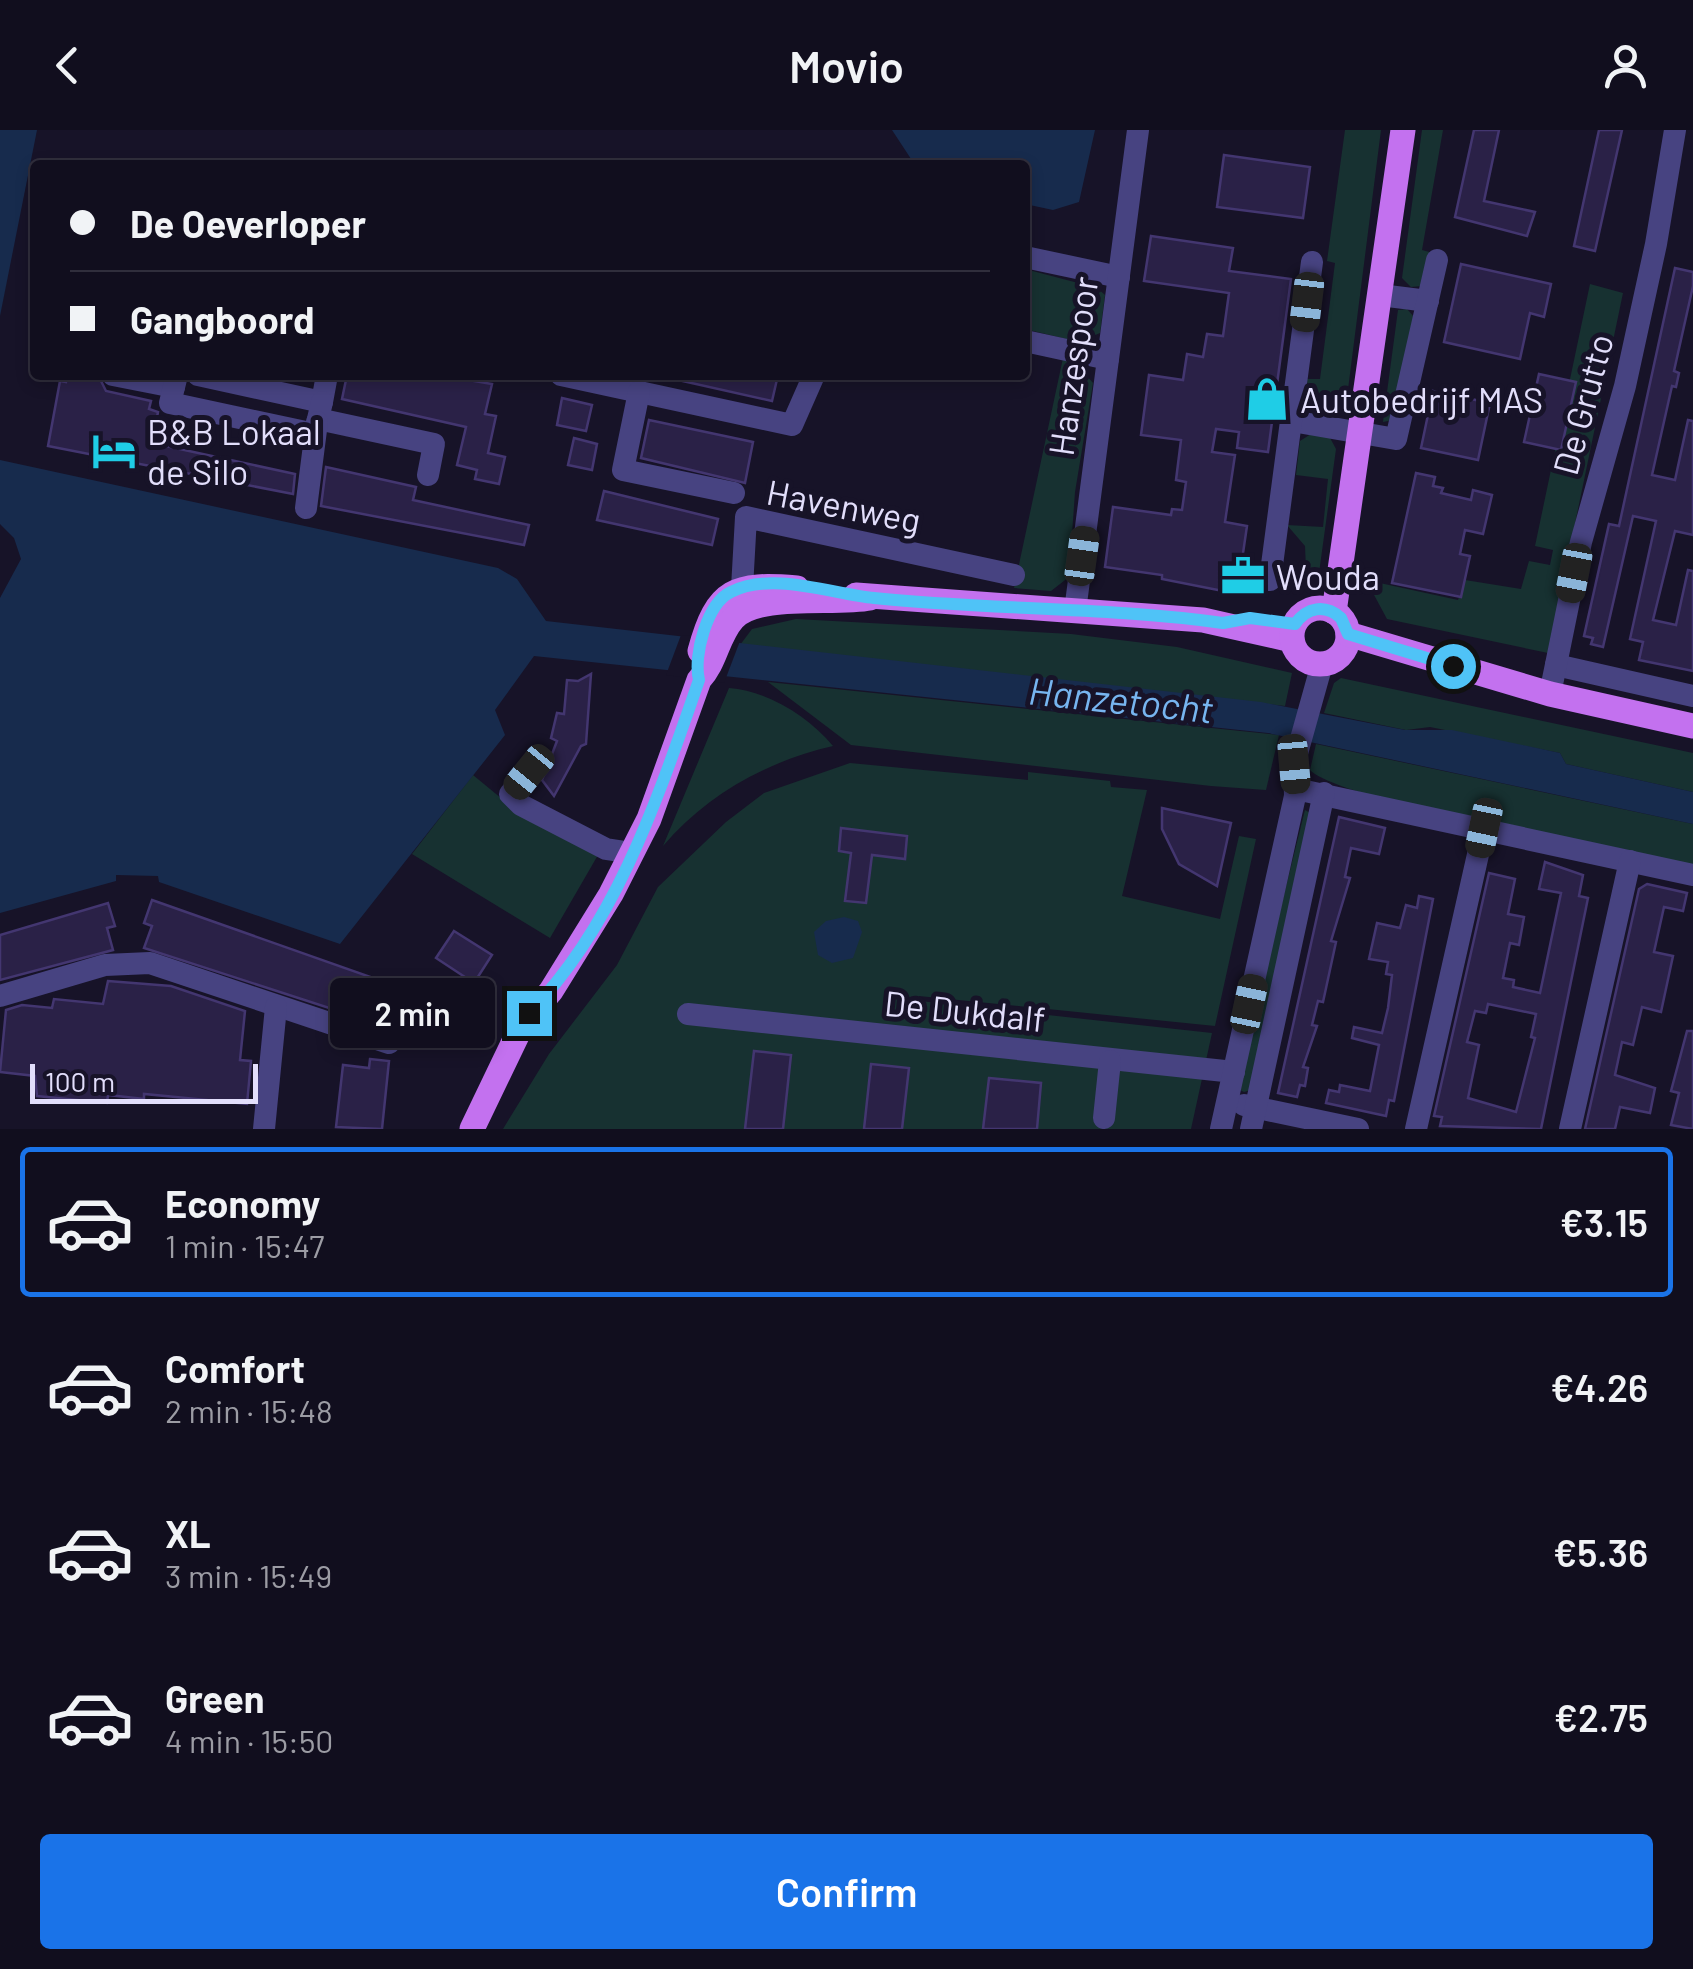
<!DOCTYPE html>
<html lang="en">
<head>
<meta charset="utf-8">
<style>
  body { margin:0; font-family:Barlow,sans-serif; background:#1a1727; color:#f1f3f6; height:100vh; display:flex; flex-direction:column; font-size:38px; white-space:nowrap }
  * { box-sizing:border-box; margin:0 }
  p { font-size:32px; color:#9c9ca4 }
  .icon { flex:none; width:55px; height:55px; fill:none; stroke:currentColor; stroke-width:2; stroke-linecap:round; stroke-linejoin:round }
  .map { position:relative; height:999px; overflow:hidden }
  .sheet { display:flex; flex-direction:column; background:#110e1e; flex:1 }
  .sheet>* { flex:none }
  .guide { position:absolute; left:30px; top:30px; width:1000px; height:220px; border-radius:10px; box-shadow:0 5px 15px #0003,0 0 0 2px #302e3c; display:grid; align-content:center; height:220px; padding:0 40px; background:#110e1e }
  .scale { position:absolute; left:30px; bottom:25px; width:228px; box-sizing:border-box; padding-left:10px; border:5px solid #e2defb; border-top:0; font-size:28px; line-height:35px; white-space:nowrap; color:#e2defb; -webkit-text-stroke:8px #171328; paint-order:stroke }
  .end { position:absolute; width:45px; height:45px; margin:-22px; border:12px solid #4fc3f7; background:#111; box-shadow:0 0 0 5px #111 }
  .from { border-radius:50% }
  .bubble { position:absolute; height:70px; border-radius:10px; background:#110e1e; box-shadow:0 5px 15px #0003,0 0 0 2px #302e3c; font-size:32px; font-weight:600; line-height:70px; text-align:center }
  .car { position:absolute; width:30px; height:60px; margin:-30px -15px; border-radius:12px; box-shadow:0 0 8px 2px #0007; background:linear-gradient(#222 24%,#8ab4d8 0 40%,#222 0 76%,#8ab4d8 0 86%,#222 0) }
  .guide b { display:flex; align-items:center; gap:35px; height:95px; font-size:38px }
  .guide b+b { border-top:2px solid #302e3c }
  .guide i { width:25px; height:25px; background:#f1f3f6 }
  ul { padding:18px 0 0; list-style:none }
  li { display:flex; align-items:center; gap:30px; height:150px; margin:0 20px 15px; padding:0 20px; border:5px solid transparent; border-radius:10px }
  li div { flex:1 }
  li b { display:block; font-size:38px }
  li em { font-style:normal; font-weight:600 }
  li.on { border-color:#1a73e8 }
  li>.icon { width:90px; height:90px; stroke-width:1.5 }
  .primary-button { display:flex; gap:20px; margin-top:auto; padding:20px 40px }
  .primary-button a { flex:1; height:115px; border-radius:10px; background:#1a73e8; color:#fff; font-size:40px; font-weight:600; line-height:115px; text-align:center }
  header { display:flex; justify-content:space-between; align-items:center; height:130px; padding:0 40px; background:#110e1e; font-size:45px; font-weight:600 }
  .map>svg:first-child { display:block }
  .green { fill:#173131 }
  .water { fill:#172b4d }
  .pier { fill:#171328 }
  .building { fill:#2a2147; stroke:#433670; stroke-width:2.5; fill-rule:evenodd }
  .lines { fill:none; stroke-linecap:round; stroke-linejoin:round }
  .minor { stroke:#474381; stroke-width:22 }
  .major { stroke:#c371ef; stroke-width:25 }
  .route { stroke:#4fc3f7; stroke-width:12 }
  .labels { text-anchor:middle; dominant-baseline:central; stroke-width:10; stroke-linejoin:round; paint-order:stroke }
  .street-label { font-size:35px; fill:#e2defb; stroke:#171328 }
  .poi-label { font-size:35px; fill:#e2defb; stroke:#171328; text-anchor:start }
  .water-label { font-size:38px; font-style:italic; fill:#77b5f0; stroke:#171328 }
</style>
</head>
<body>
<header><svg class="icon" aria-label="back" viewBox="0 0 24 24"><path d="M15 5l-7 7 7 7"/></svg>Movio<svg class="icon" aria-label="person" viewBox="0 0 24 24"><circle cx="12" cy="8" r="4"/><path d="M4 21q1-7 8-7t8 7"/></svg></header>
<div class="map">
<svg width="1693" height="999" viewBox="0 0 1693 999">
  <rect width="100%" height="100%" fill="#171328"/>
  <g class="green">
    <polygon points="1345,0 1381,0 1345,283 1322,287 1310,283 1307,249 1320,249 1335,133 1327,131"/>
    <polygon points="1422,0 1443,0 1422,120 1433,123 1422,156 1411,157 1402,148"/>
    <polygon points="1025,139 1097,158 1105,165 1100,203 1079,212 1025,199"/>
    <polygon points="1590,154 1623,163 1548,523 1387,489 1366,450 1458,470 1465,450 1521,459 1529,431 1550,435 1553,420 1535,416"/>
    <polygon points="1407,179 1414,187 1393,290 1383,292 1398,180"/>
    <polygon points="1063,228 1075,232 1093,253 1075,362 1069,447 1051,461 1014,458"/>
    <polygon points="1311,304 1329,306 1336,319 1319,443 1306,439 1305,416 1287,395 1323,397 1328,349 1296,345 1300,311"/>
    <polygon points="796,489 1071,504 1177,517 1292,543 1285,576 740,515 752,499"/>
    <polygon points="1341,548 1693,623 1693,662 1566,634 1560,623 1430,597 1406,600 1324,583 1334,553"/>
    <polygon points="768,552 1279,605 1266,660 1211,656 851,615"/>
    <path d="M729,558C768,561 808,586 833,616C768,631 707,664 663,716Z"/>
    <path d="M1316,614L1693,694V737C1631,724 1340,671 1310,640Z"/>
    <polygon points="850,633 1028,650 1028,642 1110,651 1111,657 1147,660 1122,766 1220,789 1239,706 1256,709 1215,896 919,866 920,871 1212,903 1191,999 503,999 549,924 617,835 658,757 726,692 764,663"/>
    <polygon points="473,645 518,682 598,725 550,808 412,724"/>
    <polygon points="1305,680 1310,683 1251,960 1244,962 1236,958"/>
  </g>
  <g class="water">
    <polygon points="0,0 37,0 0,186"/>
    <polygon points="892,0 1095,0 1079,72 1053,80 1025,74 1025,35 915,35"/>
    <polygon points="0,330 498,438 517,449 546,491 1261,572 1405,600 1452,600 1560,623 1566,634 1693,662 1693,694 1268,603 534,526 495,580 505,605 340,814 159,752 158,746 116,745 116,751 0,783 0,468 21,429 14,408 0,394"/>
    <polygon points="844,787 858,791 862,802 853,828 832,833 818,825 814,802 826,791"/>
  </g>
  <polygon class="pier" points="681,505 740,511 724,553 666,545"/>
  <g class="building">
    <polygon points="1474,0 1499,0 1484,71 1535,82 1527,106 1455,87"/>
    <polygon points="1599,0 1622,0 1595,121 1574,116"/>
    <polygon points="1224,25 1310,37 1303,88 1217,77"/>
    <polygon points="1151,106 1233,118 1229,141 1291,149 1268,322 1237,318 1239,302 1216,299 1212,322 1235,325 1225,392 1247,396 1241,437 1252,439 1249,461 1228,462 1162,449 1162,445 1105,437 1113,377 1171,385 1172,379 1182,380 1186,352 1176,350 1181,310 1141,305 1149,245 1183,250 1187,224 1203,227 1207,204 1223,206 1229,163 1144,151"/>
    <polygon points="1461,134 1551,154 1544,187 1530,183 1520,229 1444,212"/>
    <polygon points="1675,138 1693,142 1693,156 1674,241 1679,243 1676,257 1672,256 1652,345 1675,350 1688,290 1693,291 1693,405 1675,401 1653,490 1676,495 1688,440 1693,441 1693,541 1639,530 1643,512 1630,509 1656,391 1633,386 1603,517 1591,514 1593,508 1584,506 1609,394 1619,396"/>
    <polygon points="1539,244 1576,252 1561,320 1524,312"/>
    <polygon points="68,245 98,245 106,261 151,271 149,279 158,282 152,313 295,344 293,364 48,316 60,251 66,252"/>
    <polygon points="347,245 439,245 492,254 485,284 496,286 488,323 505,327 499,354 475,349 477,340 457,335 466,297 342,269"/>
    <polygon points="678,245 778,245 772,271 678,250"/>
    <polygon points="1433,261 1490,273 1478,330 1421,318"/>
    <polygon points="562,268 592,275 586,301 557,295"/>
    <polygon points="649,290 753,312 745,353 641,328"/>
    <polygon points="574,308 597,314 592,340 568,335"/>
    <polygon points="326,337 416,357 413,370 529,395 524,415 321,376"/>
    <polygon points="1416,343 1435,347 1433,356 1443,358 1441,363 1471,370 1473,360 1492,365 1483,404 1465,400 1460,424 1470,426 1461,467 1392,453"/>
    <polygon points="604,361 718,389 712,415 597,390"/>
    <polygon points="591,544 586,614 581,616 554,666 542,650 557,611 551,608 557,583 564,584 567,550 578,551"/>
    <polygon points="1162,678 1231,693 1217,756 1179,734 1162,699"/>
    <polygon points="1339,687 1385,698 1379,724 1351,718 1345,747 1350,748 1331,811 1336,812 1323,872 1318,871 1312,895 1317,896 1303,937 1308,938 1305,956 1300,955 1297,967 1278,963"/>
    <polygon points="841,698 907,706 905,729 872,725 866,773 845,771 851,723 839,721"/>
    <path d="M1545,732L1583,745L1579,766L1588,768L1541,999L1440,996L1442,987L1434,986L1489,743L1515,749L1508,784L1524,787L1519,815L1510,813L1503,848L1514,850L1513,857L1540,863L1561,763L1539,759ZM1488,874L1536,884L1531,907L1535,908L1516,982L1468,968L1479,915L1467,912L1475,881L1486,883Z"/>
    <polygon points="1647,754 1687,763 1683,781 1664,777 1654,822 1673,826 1661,882 1642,877 1633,915 1622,912 1615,945 1655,958 1650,983 1620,977 1615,999 1585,999 1639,759"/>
    <polygon points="1419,766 1433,769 1394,971 1389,970 1386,986 1326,973 1329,960 1339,962 1340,955 1370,961 1379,915 1352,908 1354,897 1382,903 1388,878 1392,845 1386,844 1388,832 1369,829 1377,793 1400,798 1406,775 1417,778"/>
    <polygon points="152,770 430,868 414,915 404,912 394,899 144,818 152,796 144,793"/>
    <polygon points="108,773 115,796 107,798 113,820 0,850 0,805"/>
    <polygon points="454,801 492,825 474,853 436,828"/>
    <polygon points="108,851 171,856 245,881 240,930 251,931 247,974 144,964 144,969 108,965 107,973 37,966 35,946 0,942 6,880 22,875 52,878 54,869 103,874"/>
    <polygon points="1687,901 1693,901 1693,999 1671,995 1679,963 1671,961"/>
    <polygon points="754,921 791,925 783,999 745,999"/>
    <polygon points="370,929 389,931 382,999 336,997 343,935 369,938"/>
    <polygon points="871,934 909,938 902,999 864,999"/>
    <polygon points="989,948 1041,953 1037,999 983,999"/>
  </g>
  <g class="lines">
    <g class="minor">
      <polyline points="1025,127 1119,147"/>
      <polyline points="1380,165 1428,171"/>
      <polyline points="1025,211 1108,229"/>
      <polyline points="113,245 174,257"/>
      <polyline points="177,245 170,273 315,304"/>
      <polyline points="198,245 322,272 327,245"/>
      <polyline points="561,245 792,295 814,245"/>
      <polyline points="639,262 623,340 734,363"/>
      <polyline points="322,272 318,289 434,314 428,345"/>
      <polyline points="1292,291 1396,309 1437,130"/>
      <polyline points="306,378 317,292"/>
      <polyline points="1270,450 1312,132"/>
      <polyline points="746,474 742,458 746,387 1014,445"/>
      <polyline points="1075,481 1138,0"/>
      <polyline points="1556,535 1693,566"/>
      <polyline points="1550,564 1581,412 1625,256 1656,114 1675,0"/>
      <polyline points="529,642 510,664 521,675 606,719 632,723"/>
      <polyline points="1296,659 1693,745"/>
      <polyline points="0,866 105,835 150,833 389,913"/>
      <polyline points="688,884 1234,942"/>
      <polyline points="1244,975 1358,999"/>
      <polyline points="1104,988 1110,931"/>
      <polyline points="264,999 276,877"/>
      <polyline points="1221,999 1295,666 1294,634 1322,534"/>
      <polyline points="1251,999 1324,663"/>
      <polyline points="1416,999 1484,698"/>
      <polyline points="1570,999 1630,731"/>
    </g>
    <g class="major">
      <polyline points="856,465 1203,490 1292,510"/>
      <circle cx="1320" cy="506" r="28"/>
      <polyline points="1334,482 1403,0"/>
      <polyline points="1348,504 1550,564 1693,596"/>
      <path d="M700,521C717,458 735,453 797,458"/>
      <path d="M472,999L522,895L551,861L611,764L649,689L699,550C716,532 717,507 733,489C757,462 834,475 870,468"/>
    </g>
  </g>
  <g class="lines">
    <path class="route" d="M529,883C617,794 659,665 699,550C693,526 707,473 731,462C772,441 832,464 874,468C990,480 1107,477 1223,493L1250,488L1295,494C1307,477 1325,474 1341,488L1348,504L1453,536"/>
  </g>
  <defs>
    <g id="shop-bare" transform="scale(3.45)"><path d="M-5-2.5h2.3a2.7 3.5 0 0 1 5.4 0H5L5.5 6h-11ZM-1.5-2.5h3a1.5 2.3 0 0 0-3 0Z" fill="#1fcde6" stroke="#171328" stroke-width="2.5" paint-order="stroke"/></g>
    <g id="hotel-bare" transform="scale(3.45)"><path d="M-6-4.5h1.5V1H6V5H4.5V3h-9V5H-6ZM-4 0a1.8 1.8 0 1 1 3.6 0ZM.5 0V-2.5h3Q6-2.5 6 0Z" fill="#1fcde6" stroke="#171328" stroke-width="2.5" paint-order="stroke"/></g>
    <g id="office-bare" transform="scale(3.45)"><path d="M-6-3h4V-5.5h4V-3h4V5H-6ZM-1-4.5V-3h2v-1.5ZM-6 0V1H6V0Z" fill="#1fcde6" stroke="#171328" stroke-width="2.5" paint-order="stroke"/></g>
  </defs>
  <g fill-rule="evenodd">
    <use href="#shop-bare" x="1267" y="269"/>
    <use href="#hotel-bare" x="114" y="321"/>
    <use href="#office-bare" x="1243" y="446"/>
  </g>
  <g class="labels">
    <g class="street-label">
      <text transform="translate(1072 236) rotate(-82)">Hanzespoor</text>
      <text transform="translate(1582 274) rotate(-75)">De Grutto</text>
      <text transform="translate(844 375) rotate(11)">Havenweg</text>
      <text transform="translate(965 880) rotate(6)">De Dukdalf</text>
    </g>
    <g class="poi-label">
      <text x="1300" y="269">Autobedrijf MAS</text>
      <text x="147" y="301">B&amp;B Lokaal<tspan x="147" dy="40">de Silo</tspan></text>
      <text x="1276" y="446">Wouda</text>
    </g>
    <g class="water-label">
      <text transform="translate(1121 569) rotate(6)">Hanzetocht</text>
    </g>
  </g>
</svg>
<div class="scale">100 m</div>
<i class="end from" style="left:1453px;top:536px"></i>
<i class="end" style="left:529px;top:883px"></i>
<div class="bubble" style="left:330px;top:848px;width:165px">2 min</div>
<i class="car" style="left:1307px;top:172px;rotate:187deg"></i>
<i class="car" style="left:1082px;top:426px;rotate:8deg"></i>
<i class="car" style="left:1574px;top:443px;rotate:191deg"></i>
<i class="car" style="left:1294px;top:634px;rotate:175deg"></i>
<i class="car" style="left:529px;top:642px;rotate:219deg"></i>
<i class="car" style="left:1484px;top:698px;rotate:192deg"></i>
<i class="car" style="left:1249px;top:874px;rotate:12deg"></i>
<div class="guide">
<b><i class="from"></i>De Oeverloper</b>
<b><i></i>Gangboord</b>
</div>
</div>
<section class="sheet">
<ul>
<li class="on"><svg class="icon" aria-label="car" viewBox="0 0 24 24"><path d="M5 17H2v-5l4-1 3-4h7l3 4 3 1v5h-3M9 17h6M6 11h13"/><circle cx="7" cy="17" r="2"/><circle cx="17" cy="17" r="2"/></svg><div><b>Economy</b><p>1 min · 15:47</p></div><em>€3.15</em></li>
<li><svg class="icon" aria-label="car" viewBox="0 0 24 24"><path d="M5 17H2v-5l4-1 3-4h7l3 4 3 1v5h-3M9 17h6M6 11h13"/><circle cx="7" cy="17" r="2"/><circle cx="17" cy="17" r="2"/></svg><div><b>Comfort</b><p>2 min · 15:48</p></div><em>€4.26</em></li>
<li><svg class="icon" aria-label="car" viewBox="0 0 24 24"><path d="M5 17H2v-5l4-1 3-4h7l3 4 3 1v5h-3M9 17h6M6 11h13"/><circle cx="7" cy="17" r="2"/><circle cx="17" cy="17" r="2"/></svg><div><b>XL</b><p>3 min · 15:49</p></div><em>€5.36</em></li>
<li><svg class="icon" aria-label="car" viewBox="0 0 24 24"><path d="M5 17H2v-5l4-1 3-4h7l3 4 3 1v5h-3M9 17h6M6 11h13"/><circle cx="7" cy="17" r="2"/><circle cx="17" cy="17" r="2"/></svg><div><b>Green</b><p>4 min · 15:50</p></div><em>€2.75</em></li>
</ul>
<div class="primary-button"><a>Confirm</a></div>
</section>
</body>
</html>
